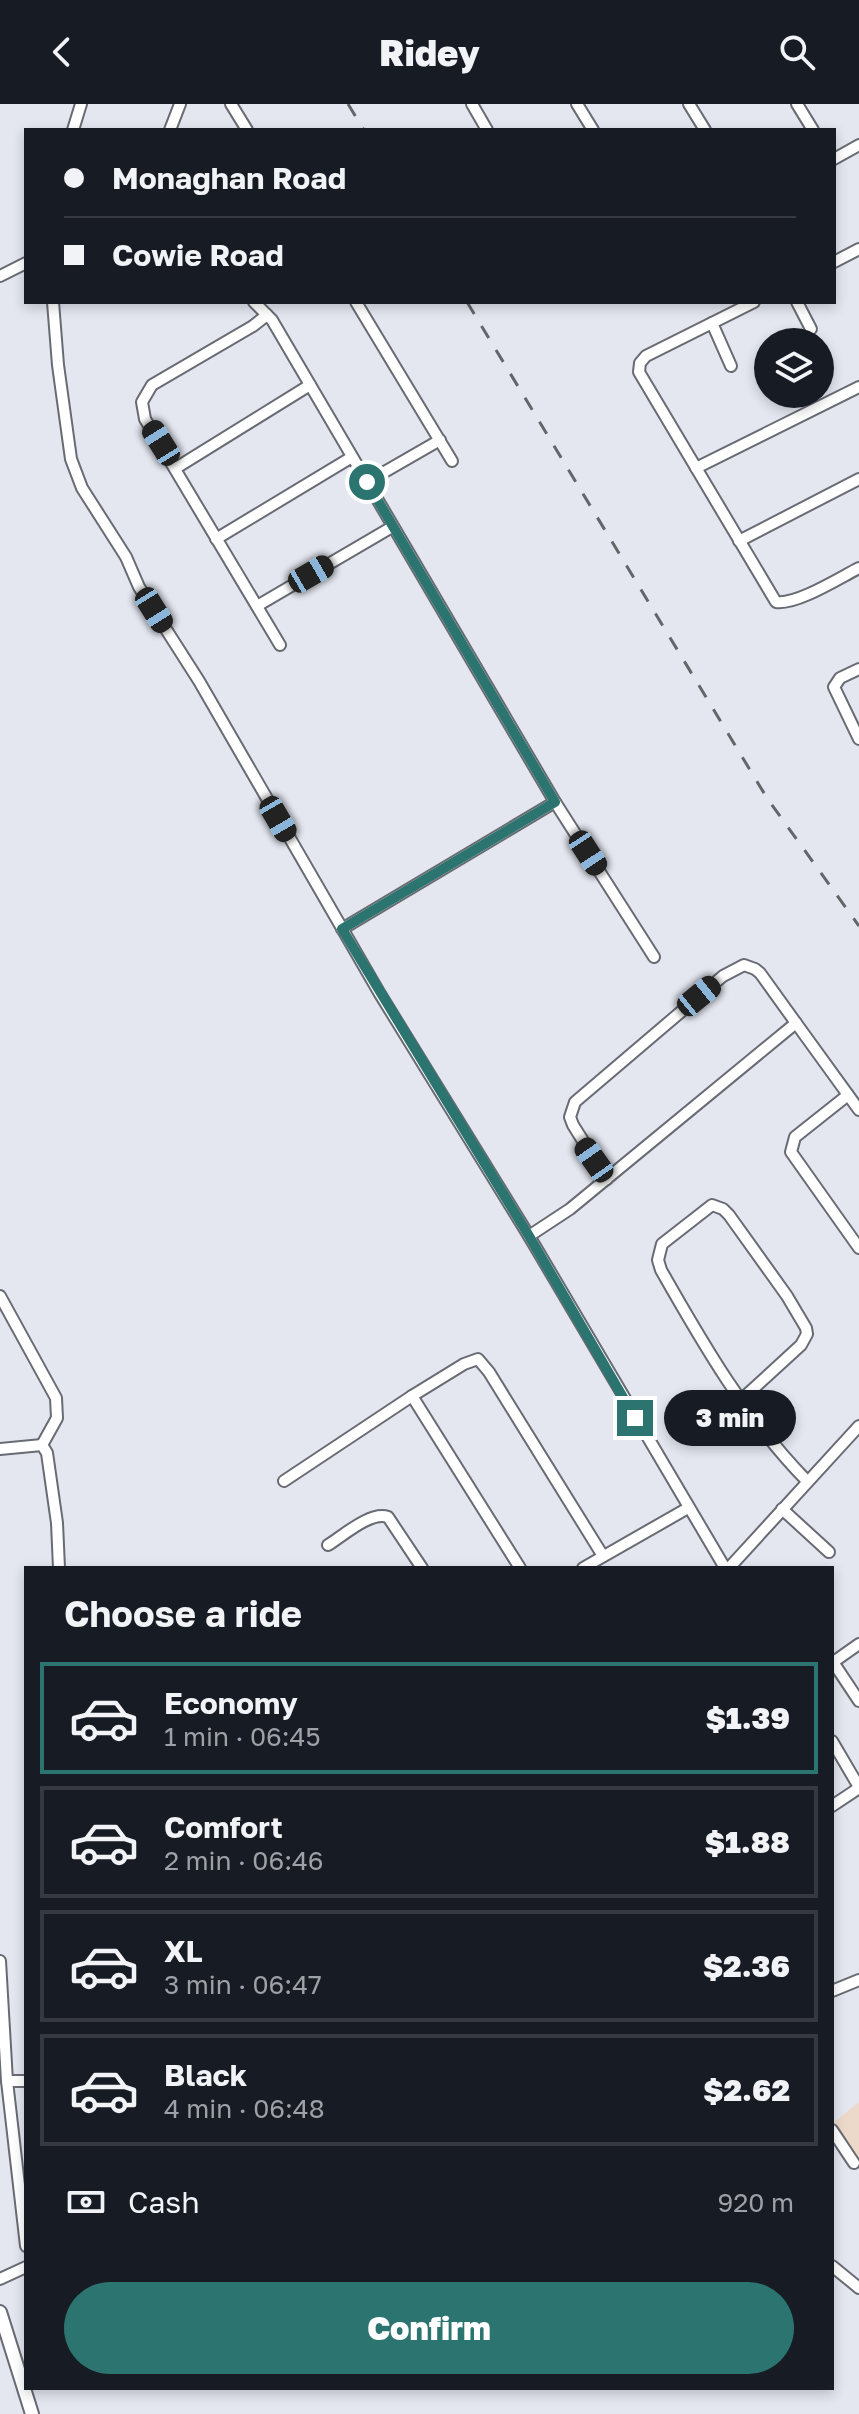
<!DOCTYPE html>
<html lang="en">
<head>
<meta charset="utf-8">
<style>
  body { margin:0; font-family:"Golos Text",sans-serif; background:#20242c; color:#f1f3f6; height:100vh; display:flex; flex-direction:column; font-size:30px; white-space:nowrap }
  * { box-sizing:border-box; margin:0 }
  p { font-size:26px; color:#9ea1a6 }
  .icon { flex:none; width:44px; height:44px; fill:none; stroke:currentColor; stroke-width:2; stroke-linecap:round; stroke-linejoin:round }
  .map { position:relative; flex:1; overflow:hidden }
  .sheet { position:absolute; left:24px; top:1462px; width:810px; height:824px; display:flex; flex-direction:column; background:#171b24; border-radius:0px; box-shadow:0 4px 12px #0003 }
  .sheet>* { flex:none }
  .banner { position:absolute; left:24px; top:24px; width:812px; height:176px; border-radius:0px; box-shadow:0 4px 12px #0003; display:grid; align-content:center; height:176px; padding:0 40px; background:#171b24 }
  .fabs { position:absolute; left:754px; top:224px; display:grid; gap:16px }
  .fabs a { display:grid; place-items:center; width:80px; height:80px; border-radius:50%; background:#171b24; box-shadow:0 4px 12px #0003; font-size:40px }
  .end { position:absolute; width:36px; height:36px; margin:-18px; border:10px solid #2b746f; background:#fff; box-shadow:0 0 0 4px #fff }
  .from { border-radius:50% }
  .bubble { position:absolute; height:56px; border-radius:28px; background:#171b24; box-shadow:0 4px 12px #0003; font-size:26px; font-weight:800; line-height:56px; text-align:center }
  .car { position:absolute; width:24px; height:48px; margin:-24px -12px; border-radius:10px; box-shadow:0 0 6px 2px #0007; background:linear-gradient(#222 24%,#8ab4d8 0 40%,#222 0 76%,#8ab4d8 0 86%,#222 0) }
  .banner b { display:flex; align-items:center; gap:28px; height:76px; font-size:30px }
  .banner b+b { border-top:2px solid #363941 }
  .banner i { width:20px; height:20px; background:#f1f3f6 }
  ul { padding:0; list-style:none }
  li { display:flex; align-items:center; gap:24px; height:112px; margin:0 16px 12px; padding:0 24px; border:4px solid #363941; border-radius:0px }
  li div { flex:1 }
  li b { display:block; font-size:30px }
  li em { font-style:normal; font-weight:800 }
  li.on { border-color:#2b746f }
  li>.icon { width:72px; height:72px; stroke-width:1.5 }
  h2 { padding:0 40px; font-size:36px; line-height:96px }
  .pay { display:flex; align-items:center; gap:20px; height:88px; padding:0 40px; font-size:30px }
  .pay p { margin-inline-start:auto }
  .primary-button { display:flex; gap:16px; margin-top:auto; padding:16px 40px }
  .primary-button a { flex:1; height:92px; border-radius:48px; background:#2b746f; color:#fff; font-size:32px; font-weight:800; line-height:92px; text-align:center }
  header { display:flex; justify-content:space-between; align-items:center; height:104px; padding:0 40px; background:#171b24; font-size:36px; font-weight:800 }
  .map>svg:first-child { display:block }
  .education { fill:#edd9ca }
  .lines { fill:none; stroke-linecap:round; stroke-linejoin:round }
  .minor-casing { stroke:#696b73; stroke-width:14 }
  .major-casing { stroke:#696b73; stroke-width:16 }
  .minor { stroke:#fff; stroke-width:10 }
  .major { stroke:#fff; stroke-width:12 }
  .rail { stroke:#64656a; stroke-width:3; stroke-dasharray:14 14; stroke-linecap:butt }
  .route { stroke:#2b746f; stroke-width:10 }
</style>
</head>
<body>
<header><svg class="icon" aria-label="back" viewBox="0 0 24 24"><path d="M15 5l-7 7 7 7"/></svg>Ridey<svg class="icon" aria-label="search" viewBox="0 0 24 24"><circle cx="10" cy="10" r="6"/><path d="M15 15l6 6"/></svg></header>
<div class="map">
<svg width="859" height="2310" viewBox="0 0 859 2310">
  <rect width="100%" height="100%" fill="#e4e7f0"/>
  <polygon class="education" points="859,1998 859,2054 845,2043 832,2025 832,2020"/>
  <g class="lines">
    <g class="minor-casing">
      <g id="minor">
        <polyline points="231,0 247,26"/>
        <polyline points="472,0 487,26"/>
        <polyline points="577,0 593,26"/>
        <polyline points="689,0 705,26"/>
        <polyline points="797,0 813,26"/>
        <polyline points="73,26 81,0"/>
        <polyline points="170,26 180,0"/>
        <polyline points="834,55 859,41"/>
        <polyline points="834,158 859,145"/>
        <polyline points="0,172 26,159"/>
        <polyline points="53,198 58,261 71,355 82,384 126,453 139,483 199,577 380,890 529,1132 725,1464"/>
        <polyline points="254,198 272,216 555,698 654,853"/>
        <polyline points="356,198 452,357"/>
        <path d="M754,198L646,252L640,259L639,268L776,498C797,501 839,474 859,464"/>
        <polyline points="797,198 811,225"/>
        <polyline points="267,211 253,222 152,281 142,298 145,315 280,541"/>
        <polyline points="712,219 731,262"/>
        <polyline points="176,364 310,281"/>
        <polyline points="696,364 859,283"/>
        <polyline points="367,378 440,336"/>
        <polyline points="216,435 352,353"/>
        <polyline points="739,437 859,375"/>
        <polyline points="257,502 392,423"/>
        <polyline points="859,565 840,574 834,583 859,635"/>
        <polyline points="342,825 555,698"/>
        <polyline points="848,991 795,1033 791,1048 859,1144"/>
        <polyline points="607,1075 573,1021 570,1013 575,998 723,872 744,861 755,865 760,869 796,919"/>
        <polyline points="529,1132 570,1105 796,919 859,1006"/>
        <polyline points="0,1192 56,1294 57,1314 42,1341"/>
        <polyline points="412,1292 520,1464"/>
        <path d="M741,1296L801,1241L807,1230L806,1224L787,1192L729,1111L723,1105L712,1101L662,1140L658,1156L661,1166C703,1240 747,1316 807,1377"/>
        <polyline points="42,1341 47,1349 57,1419 59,1464"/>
        <polyline points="0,1345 42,1341"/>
        <polyline points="284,1377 412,1292 464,1260 478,1255 489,1268 603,1452"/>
        <polyline points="782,1405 829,1448"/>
        <path d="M328,1441C343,1432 370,1407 388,1413L422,1464"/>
        <polyline points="583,1464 688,1404"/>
        <polyline points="729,1464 859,1322"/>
        <polyline points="833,1558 859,1597"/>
        <polyline points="832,1559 859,1540"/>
        <polyline points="832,1637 859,1683"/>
        <polyline points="832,1702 859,1684"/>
        <polyline points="0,1857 7,1977 26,2142"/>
        <polyline points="832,1887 859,1876"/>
        <polyline points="7,1977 26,1977"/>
        <polyline points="832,2026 854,2059"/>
        <polyline points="832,2162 859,2184"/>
        <polyline points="0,2175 26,2163"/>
      </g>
    </g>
    <g class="major-casing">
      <polyline id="major" points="0,2208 32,2310"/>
    </g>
    <use href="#minor" class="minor"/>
    <use href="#major" class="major"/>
    <g class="rail">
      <polyline points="348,0 364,26"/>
      <polyline points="467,198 767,694 859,822"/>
    </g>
  </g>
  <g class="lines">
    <polyline class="route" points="367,378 555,698 342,825 529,1132 635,1314"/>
  </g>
</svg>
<div class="fabs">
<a><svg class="icon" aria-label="layers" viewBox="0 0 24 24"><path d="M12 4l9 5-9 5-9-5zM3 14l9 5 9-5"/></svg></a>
</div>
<i class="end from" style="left:367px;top:378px"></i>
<i class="end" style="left:635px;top:1314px"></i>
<div class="bubble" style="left:664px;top:1286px;width:132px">3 min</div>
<i class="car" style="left:161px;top:339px;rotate:328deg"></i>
<i class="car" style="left:311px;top:470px;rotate:60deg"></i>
<i class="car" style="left:154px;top:506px;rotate:148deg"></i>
<i class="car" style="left:278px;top:715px;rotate:150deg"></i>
<i class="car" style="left:588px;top:749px;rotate:147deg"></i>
<i class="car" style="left:699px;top:892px;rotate:51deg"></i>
<i class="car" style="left:594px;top:1056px;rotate:325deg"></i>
<div class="banner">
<b><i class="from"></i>Monaghan Road</b>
<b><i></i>Cowie Road</b>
</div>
<section class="sheet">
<h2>Choose a ride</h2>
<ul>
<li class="on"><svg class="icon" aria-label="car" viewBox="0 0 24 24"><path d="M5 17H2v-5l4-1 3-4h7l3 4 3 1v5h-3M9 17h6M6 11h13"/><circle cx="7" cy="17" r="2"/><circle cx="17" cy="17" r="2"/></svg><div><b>Economy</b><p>1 min · 06:45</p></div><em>$1.39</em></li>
<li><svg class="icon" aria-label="car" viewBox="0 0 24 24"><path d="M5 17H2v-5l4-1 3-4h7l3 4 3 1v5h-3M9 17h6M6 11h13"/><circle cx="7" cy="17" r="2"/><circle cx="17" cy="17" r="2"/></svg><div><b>Comfort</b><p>2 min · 06:46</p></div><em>$1.88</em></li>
<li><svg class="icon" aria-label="car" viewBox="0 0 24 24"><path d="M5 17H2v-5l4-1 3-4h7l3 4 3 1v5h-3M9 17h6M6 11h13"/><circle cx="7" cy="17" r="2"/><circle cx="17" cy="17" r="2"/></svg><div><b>XL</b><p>3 min · 06:47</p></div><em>$2.36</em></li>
<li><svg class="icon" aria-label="car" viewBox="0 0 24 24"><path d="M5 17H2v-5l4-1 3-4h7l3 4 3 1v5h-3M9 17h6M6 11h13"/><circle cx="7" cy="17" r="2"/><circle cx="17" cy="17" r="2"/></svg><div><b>Black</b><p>4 min · 06:48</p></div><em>$2.62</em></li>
</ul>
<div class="pay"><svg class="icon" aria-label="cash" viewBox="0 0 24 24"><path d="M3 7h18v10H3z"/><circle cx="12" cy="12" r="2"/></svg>Cash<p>920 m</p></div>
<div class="primary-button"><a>Confirm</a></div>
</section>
</div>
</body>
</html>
